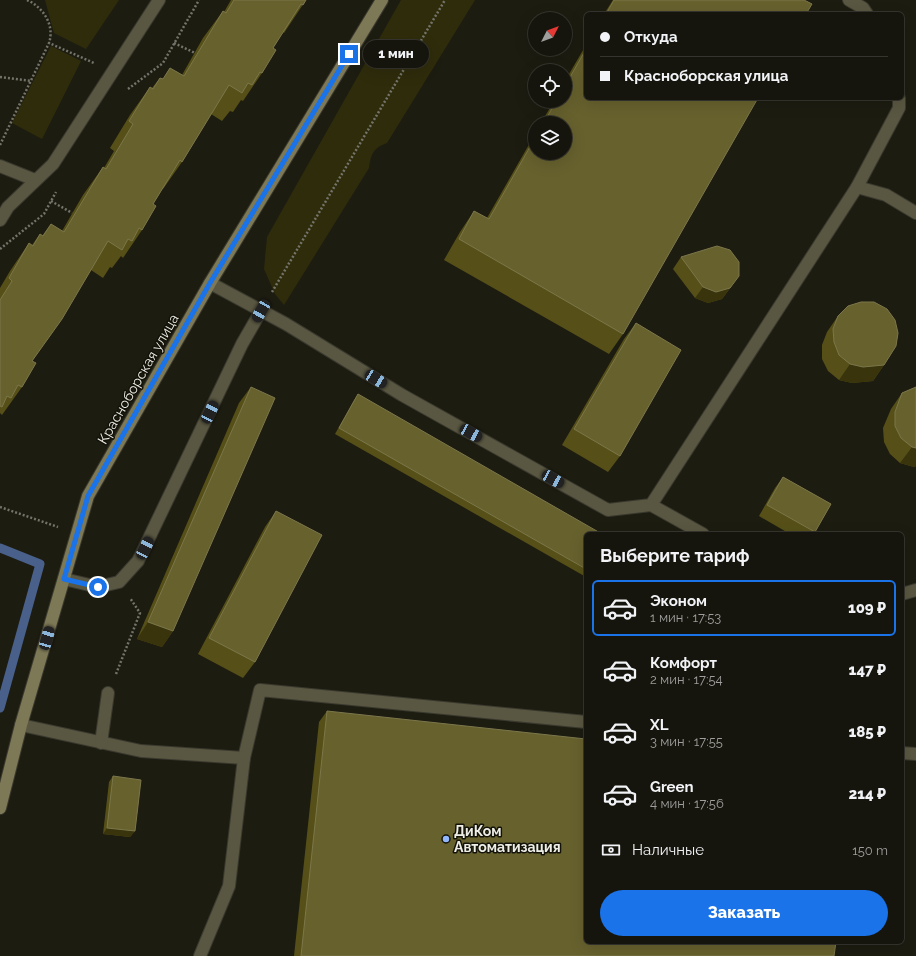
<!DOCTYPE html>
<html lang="ru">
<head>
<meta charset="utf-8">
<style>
  body { margin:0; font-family:Raleway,sans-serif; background:#1f1e16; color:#f1f3f6; height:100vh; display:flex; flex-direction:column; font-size:15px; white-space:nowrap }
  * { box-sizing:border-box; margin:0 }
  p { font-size:13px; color:#9e9f9d }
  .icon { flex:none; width:22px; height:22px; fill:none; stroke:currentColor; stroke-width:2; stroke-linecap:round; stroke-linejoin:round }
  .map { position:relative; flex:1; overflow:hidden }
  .details { position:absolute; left:584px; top:532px; width:320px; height:412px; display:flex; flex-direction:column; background:#16150d; border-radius:6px; box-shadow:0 4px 16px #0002,0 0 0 1px #35342e }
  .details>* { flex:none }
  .guide { position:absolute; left:584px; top:12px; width:320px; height:88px; border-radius:6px; box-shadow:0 4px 16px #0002,0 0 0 1px #35342e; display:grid; align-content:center; height:88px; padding:0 16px; background:#16150d }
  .needle { width:26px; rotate:48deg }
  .buttons { position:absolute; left:528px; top:12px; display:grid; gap:8px }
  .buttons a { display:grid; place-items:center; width:44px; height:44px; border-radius:50%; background:#16150d; box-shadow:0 4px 16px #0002,0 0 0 1px #35342e; font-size:20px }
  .end { position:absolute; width:18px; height:18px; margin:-9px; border:5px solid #1a73e8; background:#fff; box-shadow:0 0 0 2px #fff }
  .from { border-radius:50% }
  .bubble { position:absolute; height:28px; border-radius:14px; background:#16150d; box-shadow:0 4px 16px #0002,0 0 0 1px #35342e; font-size:13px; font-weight:800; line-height:28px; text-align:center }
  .car { position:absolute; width:12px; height:24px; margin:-12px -6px; border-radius:5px; box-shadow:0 0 3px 1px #0007; background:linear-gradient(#222 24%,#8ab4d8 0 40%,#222 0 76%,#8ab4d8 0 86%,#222 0) }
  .guide b { display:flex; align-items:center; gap:14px; height:38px; font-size:15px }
  .guide b+b { border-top:1px solid #35342e }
  .guide i { width:10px; height:10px; background:#f1f3f6 }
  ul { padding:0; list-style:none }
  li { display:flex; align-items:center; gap:12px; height:56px; margin:0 8px 6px; padding:0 8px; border:2px solid transparent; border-radius:6px }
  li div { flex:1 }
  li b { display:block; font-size:15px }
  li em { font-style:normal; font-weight:800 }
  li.active { border-color:#1a73e8 }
  li>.icon { width:36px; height:36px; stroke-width:1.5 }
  h2 { padding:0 16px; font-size:18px; line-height:48px }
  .pay { display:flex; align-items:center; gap:10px; height:44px; padding:0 16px; font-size:15px }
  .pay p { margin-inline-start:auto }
  .action { display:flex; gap:8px; margin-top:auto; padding:8px 16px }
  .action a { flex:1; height:46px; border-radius:24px; background:#1a73e8; color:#fff; font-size:16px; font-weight:800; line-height:46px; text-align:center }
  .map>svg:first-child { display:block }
  .green { fill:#2f2c0c }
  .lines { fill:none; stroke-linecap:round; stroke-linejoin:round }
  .stream { stroke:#49608b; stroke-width:9 }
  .lane-casing { stroke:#3a392f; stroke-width:14 }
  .secondary-casing { stroke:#3a392f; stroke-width:14 }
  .path { stroke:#75746b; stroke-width:2.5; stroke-dasharray:2 2; stroke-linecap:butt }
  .lane { stroke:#595741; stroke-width:12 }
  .secondary { stroke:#7d7855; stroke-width:12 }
  .wall { fill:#565018 }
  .shaded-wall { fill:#39340c }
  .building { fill:#67612e; stroke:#7c774b }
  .route { stroke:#1a73e8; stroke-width:5 }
  .poi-dot { fill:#93b7fd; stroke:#141309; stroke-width:1.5 }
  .labels { text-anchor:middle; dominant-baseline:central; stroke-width:3; stroke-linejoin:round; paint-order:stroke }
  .street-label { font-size:14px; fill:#eeeee7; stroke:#141309 }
  .poi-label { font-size:14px; font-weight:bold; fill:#eeeee7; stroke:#141309; text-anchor:start }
</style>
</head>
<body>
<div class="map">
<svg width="916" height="956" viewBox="0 0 916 956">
  <rect width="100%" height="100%" fill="#1d1c11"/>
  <g class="green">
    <polygon points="45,0 119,0 86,49 54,33"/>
    <path d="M401,0H475L387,143C373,148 371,154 369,168L284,305L275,294L264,269L267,237Z"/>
    <polygon points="51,46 81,61 42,139 12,123"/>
  </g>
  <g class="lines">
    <polyline class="stream" points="0,548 40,564 0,708"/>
    <g class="lane-casing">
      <g id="lane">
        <polyline points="849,0 863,8 867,14"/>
        <polyline points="0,166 35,180"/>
        <polyline points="857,187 886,195 916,213"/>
        <polyline points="0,220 8,207 53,164 159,0"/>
        <polyline points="210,283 286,324 402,395 608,510 651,505 857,187 899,108 899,98"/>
        <polyline points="651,505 703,534"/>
        <polyline points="64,579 98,587 119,582 138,561 242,344 261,311"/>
        <polyline points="902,594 916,590"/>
        <polyline points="21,725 141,751 244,758"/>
        <polyline points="101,743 108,693"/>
        <polyline points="902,753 916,754"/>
        <polyline points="200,956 229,886 244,758 260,690 586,722"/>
      </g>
    </g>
    <g class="secondary-casing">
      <polyline id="secondary" points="0,808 21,725 88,496 210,283 382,0"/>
    </g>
    <g class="path">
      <path d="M27,0C43,7 55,25 49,43"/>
      <polyline points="174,43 195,53"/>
      <polyline points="0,77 31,81"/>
      <polyline points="128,89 163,63 199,0"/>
      <polyline points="0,145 49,43 94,63"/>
      <polyline points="51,201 72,213"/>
      <polyline points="0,249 44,214 56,192"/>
      <polyline points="272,292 445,0"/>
      <polyline points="0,507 58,527"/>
      <polyline points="116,674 140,613 130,598"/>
    </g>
    <use href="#lane" class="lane"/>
    <use href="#secondary" class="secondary"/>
  </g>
  <g class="wall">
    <polygon points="231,0 306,0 284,33 283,32 273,48 262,73 243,101 241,100 233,112 230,111 222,121 211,114 182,162 163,189 162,189 153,204 142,230 123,258 121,256 112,268 110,267 103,278 91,270 32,361 22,387 2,415 0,413 0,288 10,271 29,243 32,245 40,234 42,236 51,224 62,231 83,195 103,167 104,168 114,151 110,148 130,115 150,87 152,88 160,78 163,79 170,68 182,75 203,38 223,11 224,12"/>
    <polygon points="613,0 804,0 806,14 604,14"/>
    <polygon points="586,45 586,98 623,334 609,354 444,260 460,232 474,211 487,218 535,134 535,153 565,123 541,123 554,101 565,101 565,81"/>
    <polygon points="681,257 731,287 722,299 708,303 695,298 673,269"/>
    <polygon points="838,316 884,365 873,381 852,383 839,380 828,371 822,359 822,345 827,332"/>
    <polygon points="636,323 620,456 608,472 562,445 624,339"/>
    <polygon points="251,387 173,631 162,647 137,639 239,403"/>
    <polygon points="916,387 916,466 914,467 900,463 890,454 884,442 883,428 891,409 902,393"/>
    <polygon points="358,394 586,534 586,577 335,434 354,400"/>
    <polygon points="783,477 831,504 814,534 790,534 759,516 775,488"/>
    <polygon points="276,511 255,662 243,678 198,654 265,527"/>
    <polygon points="327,711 834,956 294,956 319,722"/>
    <polygon points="113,776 135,831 130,837 103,834 109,782"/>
  </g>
  <g class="shaded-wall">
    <polygon points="739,276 722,299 708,303 695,298 703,287"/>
    <polygon points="850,364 884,365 873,381 852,383 839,380"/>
    <polygon points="912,447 916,448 916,466 914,467 900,463"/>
    <polygon points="148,622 173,631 162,647 137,639"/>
    <polygon points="107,828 135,831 130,837 103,834"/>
  </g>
  <g class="building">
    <polygon points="234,0 306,0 303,5 301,4 273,48 276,50 262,73 260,72 252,85 248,83 242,93 229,85 182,162 180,160 153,204 156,206 142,230 139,228 132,241 128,239 122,250 108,241 62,319 32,361 36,363 22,387 18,385 11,398 7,396 2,407 0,406 0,300 12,281 9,278 29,243 33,246 40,234 43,236 51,224 64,232 103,167 106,169 133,124 129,121 150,87 153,89 160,78 163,79 170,68 184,76 223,11 226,13"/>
    <polygon points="614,0 804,0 812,4 806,14 606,14"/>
    <polygon points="586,49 586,98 758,98 623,334 459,239 474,211 489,219 535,138 535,153 565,153 565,123 544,123 556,101 565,101 565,86"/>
    <polygon points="717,246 730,250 739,262 739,276 730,288 716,292 703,287 681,257"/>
    <polygon points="861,302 874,302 887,309 895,320 898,333 896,346 884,365 863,367 850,364 839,355 834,342 833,329 838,316 848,306"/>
    <polygon points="636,323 681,350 620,456 574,429"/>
    <polygon points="251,387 275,398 173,631 148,622"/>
    <polygon points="916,387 916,448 912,447 901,438 895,426 895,412 902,393"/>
    <polygon points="358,394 602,534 586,534 586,569 339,428"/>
    <polygon points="783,477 831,504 815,532 767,505"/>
    <polygon points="276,511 322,535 255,662 209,638"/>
    <polygon points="327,711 586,739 586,942 836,942 834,956 301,956"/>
    <polygon points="113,776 141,780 135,831 107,828"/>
  </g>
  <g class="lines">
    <polyline class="route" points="98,587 64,579 88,496 210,283 349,54"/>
  </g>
  <circle class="poi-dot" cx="446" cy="839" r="4"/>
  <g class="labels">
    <g class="street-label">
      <text transform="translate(138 379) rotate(-60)">Красноборская улица</text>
    </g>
    <g class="poi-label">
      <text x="454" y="831">ДиКом<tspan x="454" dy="16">Автоматизация</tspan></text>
    </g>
  </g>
</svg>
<div class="buttons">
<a><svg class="needle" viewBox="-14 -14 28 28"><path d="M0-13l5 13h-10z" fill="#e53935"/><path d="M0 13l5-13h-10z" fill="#9e9f9d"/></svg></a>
<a><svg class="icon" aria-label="locate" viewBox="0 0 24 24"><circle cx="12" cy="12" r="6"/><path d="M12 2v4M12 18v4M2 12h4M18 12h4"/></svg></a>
<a><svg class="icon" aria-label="layers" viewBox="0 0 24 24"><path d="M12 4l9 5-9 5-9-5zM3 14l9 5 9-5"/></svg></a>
</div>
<i class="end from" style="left:98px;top:587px"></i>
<i class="end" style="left:349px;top:54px"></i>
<div class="bubble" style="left:363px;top:40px;width:66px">1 мин</div>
<i class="car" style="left:261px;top:311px;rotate:210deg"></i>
<i class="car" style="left:376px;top:379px;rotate:121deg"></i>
<i class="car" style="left:210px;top:412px;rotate:26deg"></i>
<i class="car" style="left:471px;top:433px;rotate:119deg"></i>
<i class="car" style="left:553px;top:479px;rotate:119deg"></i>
<i class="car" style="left:145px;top:548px;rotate:26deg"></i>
<i class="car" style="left:47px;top:638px;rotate:16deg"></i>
<div class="guide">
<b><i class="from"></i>Откуда</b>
<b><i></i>Красноборская улица</b>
</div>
<section class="details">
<h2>Выберите тариф</h2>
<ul>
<li class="active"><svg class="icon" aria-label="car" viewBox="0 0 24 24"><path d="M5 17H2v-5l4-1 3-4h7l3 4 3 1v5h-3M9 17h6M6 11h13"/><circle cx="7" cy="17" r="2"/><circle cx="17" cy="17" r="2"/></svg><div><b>Эконом</b><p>1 мин · 17:53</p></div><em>109 ₽</em></li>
<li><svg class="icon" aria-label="car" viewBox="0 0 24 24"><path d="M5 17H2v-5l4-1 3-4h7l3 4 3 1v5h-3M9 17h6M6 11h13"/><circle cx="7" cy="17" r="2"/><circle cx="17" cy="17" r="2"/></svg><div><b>Комфорт</b><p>2 мин · 17:54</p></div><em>147 ₽</em></li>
<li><svg class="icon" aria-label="car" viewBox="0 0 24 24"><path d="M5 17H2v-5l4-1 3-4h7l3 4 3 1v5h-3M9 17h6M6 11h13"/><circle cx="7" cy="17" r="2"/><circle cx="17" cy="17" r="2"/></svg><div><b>XL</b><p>3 мин · 17:55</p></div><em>185 ₽</em></li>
<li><svg class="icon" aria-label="car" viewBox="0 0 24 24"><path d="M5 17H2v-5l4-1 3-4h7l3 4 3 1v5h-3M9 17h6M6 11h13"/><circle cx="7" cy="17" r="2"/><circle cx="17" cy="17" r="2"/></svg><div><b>Green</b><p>4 мин · 17:56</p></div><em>214 ₽</em></li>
</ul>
<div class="pay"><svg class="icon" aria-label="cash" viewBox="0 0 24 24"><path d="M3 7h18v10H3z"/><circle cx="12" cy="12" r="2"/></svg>Наличные<p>150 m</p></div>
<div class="action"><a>Заказать</a></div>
</section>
</div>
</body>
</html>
